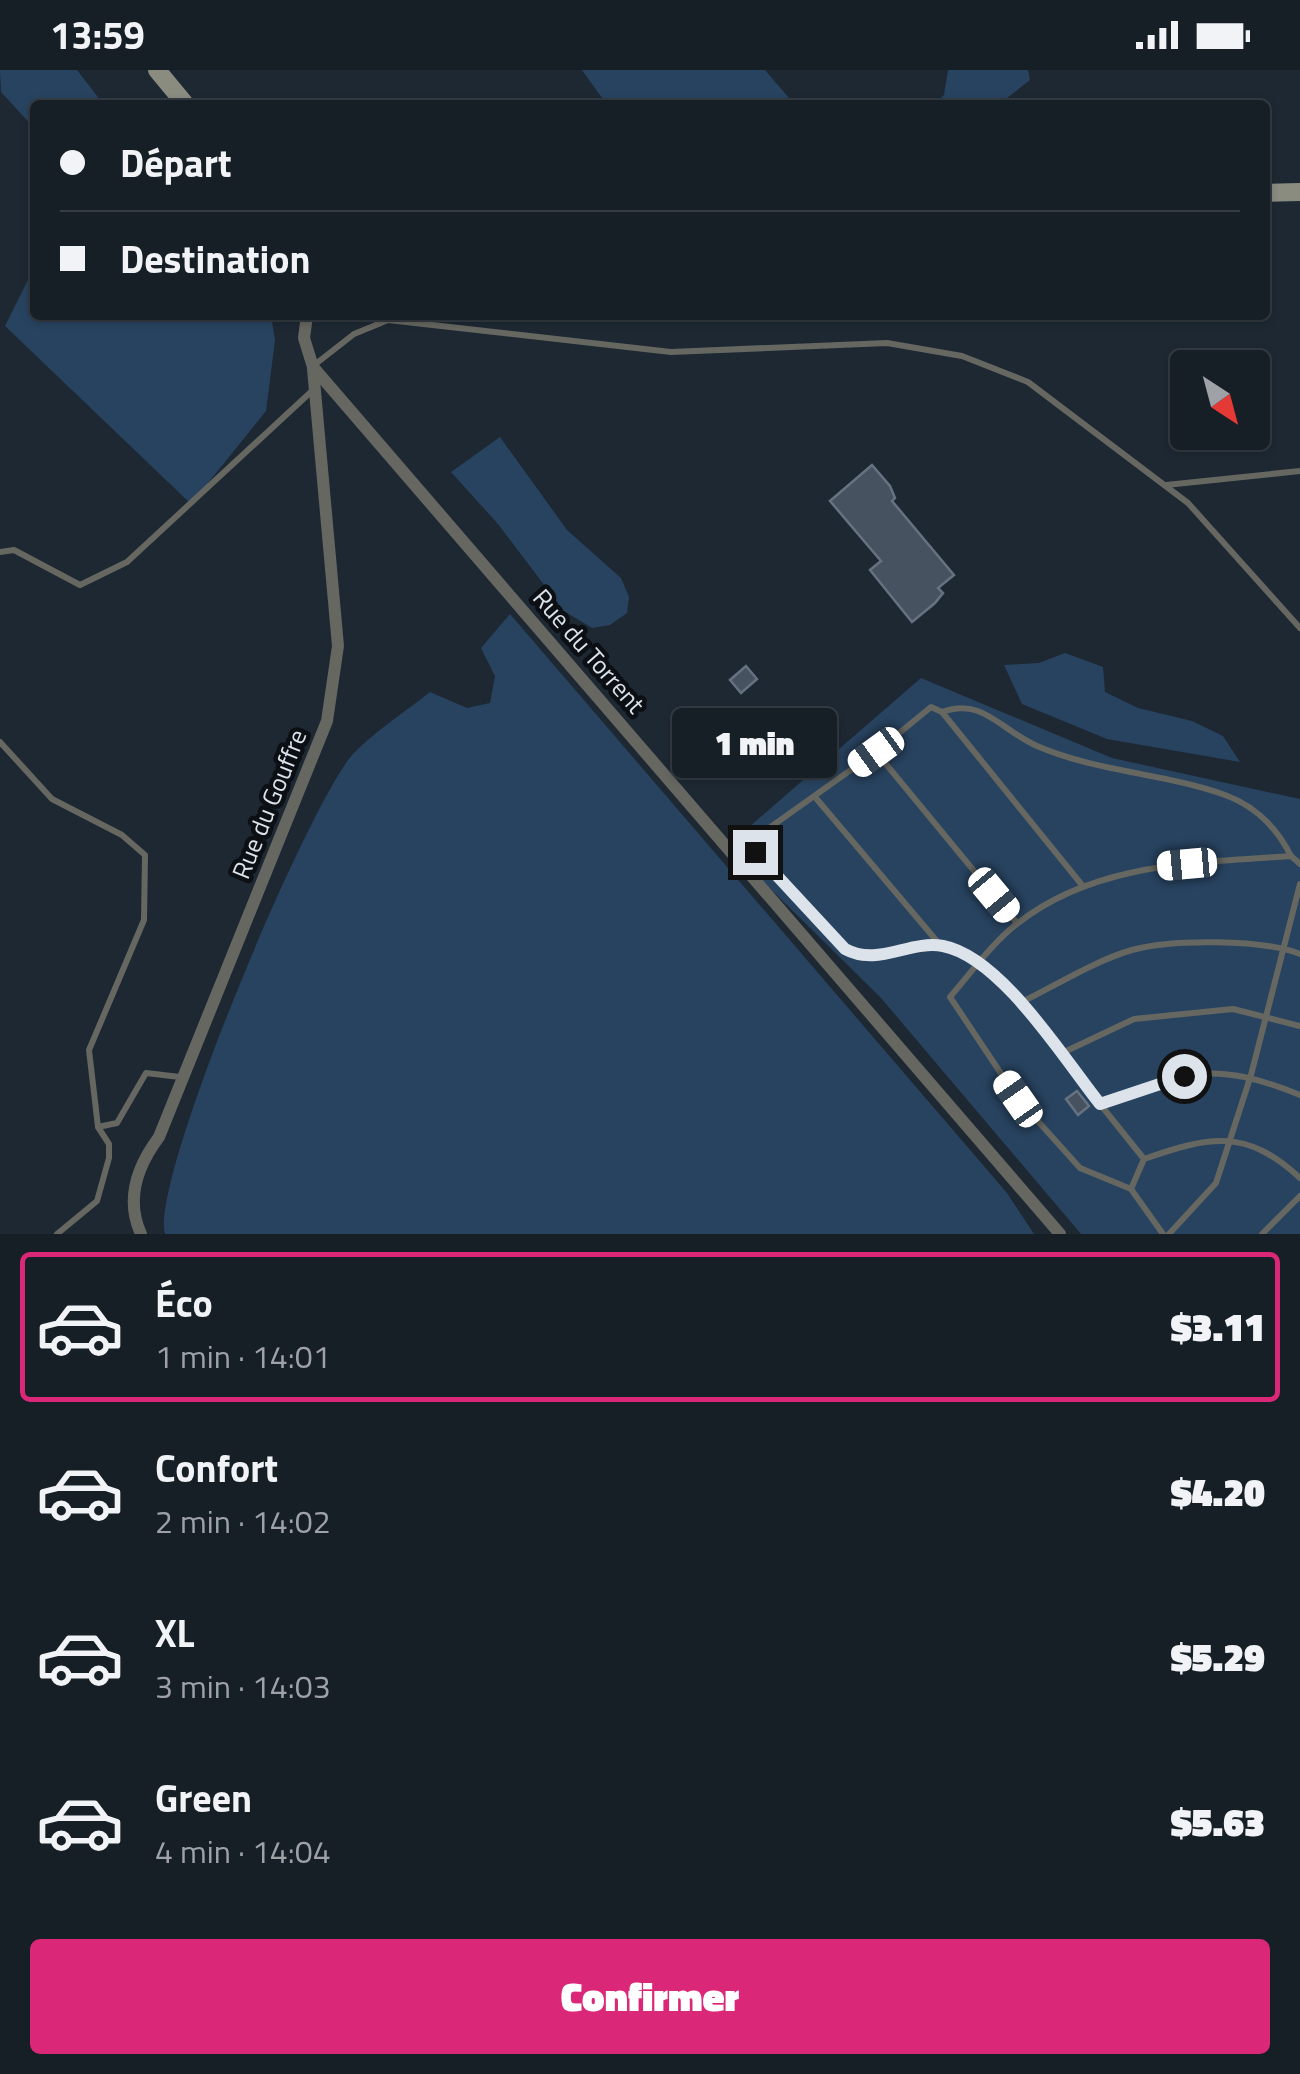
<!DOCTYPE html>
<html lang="fr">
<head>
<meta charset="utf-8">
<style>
  body { margin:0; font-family:"Titillium Web",sans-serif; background:#232b32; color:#f1f3f6; height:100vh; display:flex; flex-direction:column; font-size:38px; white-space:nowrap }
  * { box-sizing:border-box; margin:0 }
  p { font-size:32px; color:#9ea2a7 }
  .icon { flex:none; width:55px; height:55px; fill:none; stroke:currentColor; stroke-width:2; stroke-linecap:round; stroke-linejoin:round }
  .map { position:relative; height:1164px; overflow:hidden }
  .details { display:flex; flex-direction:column; background:#161e26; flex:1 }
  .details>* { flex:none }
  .guide { position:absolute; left:30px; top:30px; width:1240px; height:220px; border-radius:10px; box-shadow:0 2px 8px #0004,0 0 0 2px #353c43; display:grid; align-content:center; height:220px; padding:0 30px; background:#161e26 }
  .needle { width:65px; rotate:144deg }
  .controls { position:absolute; left:1170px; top:280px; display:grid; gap:20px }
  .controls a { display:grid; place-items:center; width:100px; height:100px; border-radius:10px; background:#161e26; box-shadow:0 2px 8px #0004,0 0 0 2px #353c43; font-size:50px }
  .end { position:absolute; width:45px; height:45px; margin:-22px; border:12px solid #dce3eb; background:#111; box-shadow:0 0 0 5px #111 }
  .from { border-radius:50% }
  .bubble { position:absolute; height:70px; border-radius:10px; background:#161e26; box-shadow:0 2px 8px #0004,0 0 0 2px #353c43; font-size:32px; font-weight:800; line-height:70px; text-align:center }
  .car { position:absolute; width:30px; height:60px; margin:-30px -15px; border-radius:12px; box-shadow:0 0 8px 2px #0007; background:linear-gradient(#fff 24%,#345 0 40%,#fff 0 76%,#345 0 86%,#fff 0) }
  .guide b { display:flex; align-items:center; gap:35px; height:95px; font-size:38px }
  .guide b+b { border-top:2px solid #353c43 }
  .guide i { width:25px; height:25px; background:#f1f3f6 }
  ul { padding:18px 0 0; list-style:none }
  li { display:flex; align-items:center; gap:30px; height:150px; margin:0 20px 15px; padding:0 10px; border:5px solid transparent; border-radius:10px }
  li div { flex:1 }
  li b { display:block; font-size:38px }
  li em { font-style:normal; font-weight:800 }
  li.current { border-color:#db2777 }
  li>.icon { width:90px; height:90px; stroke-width:1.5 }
  .action { display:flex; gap:20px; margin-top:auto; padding:20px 30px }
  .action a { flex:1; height:115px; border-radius:10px; background:#db2777; color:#fff; font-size:40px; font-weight:800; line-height:115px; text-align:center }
  .status { display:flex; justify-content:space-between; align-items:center; height:70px; padding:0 50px; background:#161e26; direction:ltr }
  .status svg { height:28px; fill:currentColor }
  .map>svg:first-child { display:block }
  .green { fill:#284360 }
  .building { fill:#46525f; stroke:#667280; stroke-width:2.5 }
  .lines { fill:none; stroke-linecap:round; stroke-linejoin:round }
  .lane { stroke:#666760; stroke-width:6 }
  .street { stroke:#666760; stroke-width:12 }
  .secondary { stroke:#8a8c80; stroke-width:18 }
  .route { stroke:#dce3eb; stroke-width:12 }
  .labels { text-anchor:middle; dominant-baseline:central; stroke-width:9; stroke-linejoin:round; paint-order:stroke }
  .street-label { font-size:25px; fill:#dce3eb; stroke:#0c1015 }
</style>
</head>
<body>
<div class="status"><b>13:59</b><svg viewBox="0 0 49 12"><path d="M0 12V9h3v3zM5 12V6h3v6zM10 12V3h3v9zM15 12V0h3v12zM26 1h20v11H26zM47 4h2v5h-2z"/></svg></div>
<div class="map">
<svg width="1300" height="1164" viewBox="0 0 1300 1164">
  <rect width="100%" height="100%" fill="#1d2833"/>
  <g class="green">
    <polygon points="0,0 77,0 104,35 35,35 35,59 1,22"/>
    <polygon points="582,0 765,0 795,35 607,35"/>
    <polygon points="948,0 1028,0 1030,10 998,35 933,35 944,25"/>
    <polygon points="35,196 35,245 271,245 275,270 266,341 191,434 5,256"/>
    <polygon points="500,367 567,460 621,508 629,527 627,543 610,555 592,558 564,541 498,454 451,402"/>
    <path d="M510,544L1007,1123L1034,1164H165C150,1108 309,733 353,684C375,661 405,642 430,622L467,638L490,633L495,606L481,578Z"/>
    <polygon points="1065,583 1103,597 1105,622 1138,638 1192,651 1223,666 1240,692 1107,669 1022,634 1004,595 1039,593"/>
    <polygon points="921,608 1112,688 1300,729 1300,1164 1081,1164 881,928 727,776"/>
  </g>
  <g class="building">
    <polygon points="872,395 890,416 895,428 892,431 954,505 938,518 943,523 935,533 912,552 870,500 881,491 830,431"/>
    <polygon points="746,596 757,609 741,623 730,610"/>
    <polygon points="1077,1021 1089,1036 1078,1045 1066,1029"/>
  </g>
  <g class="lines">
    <g class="lane">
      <polyline points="313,296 354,264 388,250 671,282 887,273 962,286 1028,312 1188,433 1300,558"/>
      <polyline points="1166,415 1300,401"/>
      <polyline points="0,482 14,480 80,515 127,492 313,320"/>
      <path d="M942,642C983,627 1000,660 1037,676C1097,702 1164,703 1225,725C1255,736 1277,758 1291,786"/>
      <polyline points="0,672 52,729 122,765 145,785 144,850 89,980 98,1057 109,1074 109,1088 97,1131 57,1164"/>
      <polyline points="876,682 1017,853"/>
      <polyline points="815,727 941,876 980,892 1019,933 1144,1089"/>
      <polyline points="941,876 862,888 845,879 755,782 751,771 876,682 931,637 942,642 1082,815"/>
      <path d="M1020,933C1055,916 1094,891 1132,880C1172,869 1262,869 1300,884"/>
      <polyline points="1060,984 1134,949 1233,939 1300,956"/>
      <path d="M1100,1033C1184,1001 1214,990 1300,1025"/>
      <polyline points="98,1057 117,1053 146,1003 180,1007"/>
      <path d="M1131,1119L1144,1089C1210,1066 1246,1058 1300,1108"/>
      <path d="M1163,1164L1131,1119L1080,1098L1018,1029L950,927C971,903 992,873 1018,853C1096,792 1197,793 1291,786L1300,794"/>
      <polyline points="1169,1164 1216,1113 1251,1005 1300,814"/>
      <polyline points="1262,1164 1300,1126"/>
    </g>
    <g class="street">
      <polyline points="307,245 304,268 313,297 1060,1164"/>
      <path d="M141,1164C125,1129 138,1095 159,1067L327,651L338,576L313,299"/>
    </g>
    <g class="secondary">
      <polyline points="157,0 186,35"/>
      <polyline points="1265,123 1300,122"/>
    </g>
  </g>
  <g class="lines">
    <path class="route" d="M755,782L845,879C878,897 909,870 943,876C1001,887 1064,989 1100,1034L1184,1006"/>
  </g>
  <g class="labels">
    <g class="street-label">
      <text transform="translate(589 581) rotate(49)">Rue du Torrent</text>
      <text transform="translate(269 734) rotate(-68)">Rue du Gouffre</text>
    </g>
  </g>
</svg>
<div class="controls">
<a><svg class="needle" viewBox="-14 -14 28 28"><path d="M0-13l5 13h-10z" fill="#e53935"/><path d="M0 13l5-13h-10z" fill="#9ea2a7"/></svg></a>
</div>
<i class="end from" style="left:1184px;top:1006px"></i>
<i class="end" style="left:755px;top:782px"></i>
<div class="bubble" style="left:672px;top:638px;width:165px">1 min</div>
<i class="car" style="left:876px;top:682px;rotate:234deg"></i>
<i class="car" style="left:1187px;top:794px;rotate:265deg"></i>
<i class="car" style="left:994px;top:825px;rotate:140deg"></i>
<i class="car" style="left:1018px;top:1029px;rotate:325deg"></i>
<div class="guide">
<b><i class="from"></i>Départ</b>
<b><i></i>Destination</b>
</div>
</div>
<section class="details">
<ul>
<li class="current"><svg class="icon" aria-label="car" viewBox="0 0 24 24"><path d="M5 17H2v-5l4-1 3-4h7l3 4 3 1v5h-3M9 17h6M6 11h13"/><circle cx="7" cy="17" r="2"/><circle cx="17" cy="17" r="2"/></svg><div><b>Éco</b><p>1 min · 14:01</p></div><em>$3.11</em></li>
<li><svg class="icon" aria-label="car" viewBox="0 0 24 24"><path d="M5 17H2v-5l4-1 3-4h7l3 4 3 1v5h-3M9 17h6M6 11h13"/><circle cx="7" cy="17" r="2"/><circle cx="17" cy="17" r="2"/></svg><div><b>Confort</b><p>2 min · 14:02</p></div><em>$4.20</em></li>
<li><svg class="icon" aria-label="car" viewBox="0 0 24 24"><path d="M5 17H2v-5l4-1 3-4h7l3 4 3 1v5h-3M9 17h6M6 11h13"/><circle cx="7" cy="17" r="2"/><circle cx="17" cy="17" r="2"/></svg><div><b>XL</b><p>3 min · 14:03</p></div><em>$5.29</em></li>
<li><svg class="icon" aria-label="car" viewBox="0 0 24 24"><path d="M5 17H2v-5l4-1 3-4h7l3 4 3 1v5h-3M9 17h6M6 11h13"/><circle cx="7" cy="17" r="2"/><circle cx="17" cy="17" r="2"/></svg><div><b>Green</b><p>4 min · 14:04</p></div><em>$5.63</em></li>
</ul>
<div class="action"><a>Confirmer</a></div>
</section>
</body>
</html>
